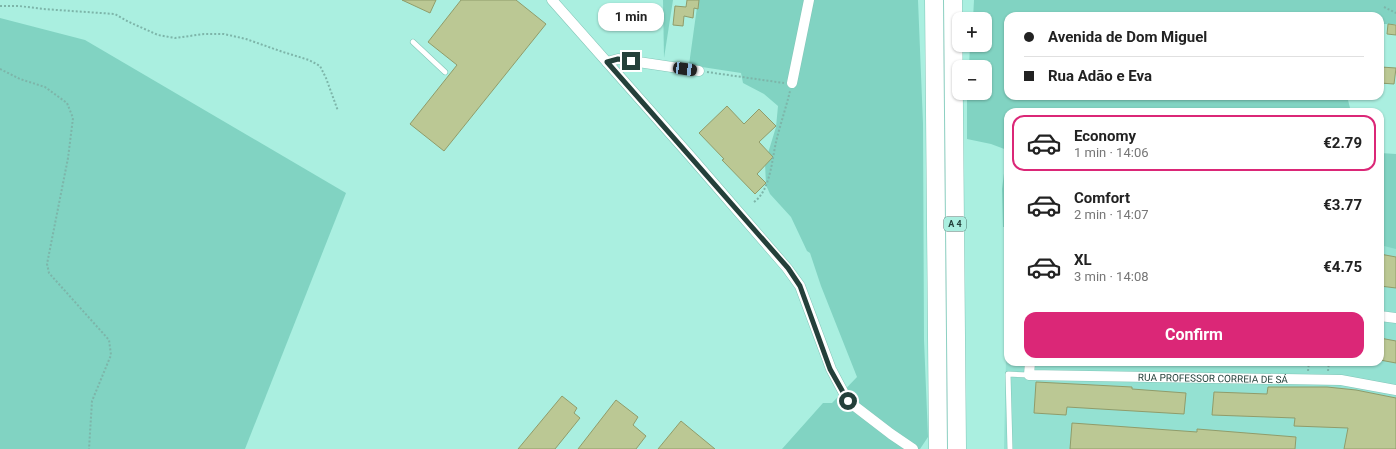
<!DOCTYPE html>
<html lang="en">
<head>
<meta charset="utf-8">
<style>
  body { margin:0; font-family:Roboto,sans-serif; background:#f6f6f6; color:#222; height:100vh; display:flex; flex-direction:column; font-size:15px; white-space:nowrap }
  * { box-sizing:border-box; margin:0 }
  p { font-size:13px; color:#767676 }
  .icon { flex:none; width:22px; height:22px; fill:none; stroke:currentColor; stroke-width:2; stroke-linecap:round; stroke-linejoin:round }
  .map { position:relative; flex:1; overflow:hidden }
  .drawer { position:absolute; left:1004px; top:108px; width:380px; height:258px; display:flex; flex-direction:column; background:#fff; border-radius:12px; box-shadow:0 1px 3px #0004 }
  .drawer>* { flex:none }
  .hud { position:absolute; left:1004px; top:12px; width:380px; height:88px; border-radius:12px; box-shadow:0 1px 3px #0004; display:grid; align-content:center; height:88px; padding:0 20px; background:#fff }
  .controls { position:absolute; left:952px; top:12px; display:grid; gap:8px }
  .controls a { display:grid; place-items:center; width:40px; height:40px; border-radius:8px; background:#fff; box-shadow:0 1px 3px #0004; font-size:20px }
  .end { position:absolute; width:18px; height:18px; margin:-9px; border:5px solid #24403a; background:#fff; box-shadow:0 0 0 2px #fff }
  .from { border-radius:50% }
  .bubble { position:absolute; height:28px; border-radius:12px; background:#fff; box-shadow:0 1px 3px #0004; font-size:13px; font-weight:700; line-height:28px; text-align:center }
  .car { position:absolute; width:12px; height:24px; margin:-12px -6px; border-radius:5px; box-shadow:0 0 3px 1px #0007; background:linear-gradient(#222 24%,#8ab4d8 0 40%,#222 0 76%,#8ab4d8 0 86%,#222 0) }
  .hud b { display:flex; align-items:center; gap:14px; height:38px; font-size:15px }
  .hud b+b { border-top:1px solid #e0e0e0 }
  .hud i { width:10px; height:10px; background:#222 }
  ul { padding:7px 0 0; list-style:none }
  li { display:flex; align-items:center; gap:12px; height:56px; margin:0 8px 6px; padding:0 12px; border:2px solid transparent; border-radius:12px }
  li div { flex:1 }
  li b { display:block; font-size:15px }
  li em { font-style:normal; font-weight:700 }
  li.active { border-color:#db2777 }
  li>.icon { width:36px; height:36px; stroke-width:1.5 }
  .action { display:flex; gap:8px; margin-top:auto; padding:8px 20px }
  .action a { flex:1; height:46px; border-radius:12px; background:#db2777; color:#fff; font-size:16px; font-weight:700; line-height:46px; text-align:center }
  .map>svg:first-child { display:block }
  .built { fill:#94e1d2 }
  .green { fill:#81d3c2 }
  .building { fill:#bbc894; stroke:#909c6a }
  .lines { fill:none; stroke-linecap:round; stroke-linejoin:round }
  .lane-casing { stroke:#83c6b8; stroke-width:6 }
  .street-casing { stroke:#83c6b8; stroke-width:11 }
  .highway-casing { stroke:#83c6b8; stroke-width:19 }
  .path { stroke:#7db5a9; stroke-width:2; stroke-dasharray:2 2; stroke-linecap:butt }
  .lane { stroke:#fff; stroke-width:5 }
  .street { stroke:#fff; stroke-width:10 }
  .highway { stroke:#fff; stroke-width:18 }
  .route { stroke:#24403a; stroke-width:5 }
  .labels { text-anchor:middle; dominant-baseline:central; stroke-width:4; stroke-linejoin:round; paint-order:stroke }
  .shield { fill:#aaefe0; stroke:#4c746c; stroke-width:1 }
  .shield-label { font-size:9px; font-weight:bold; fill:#24403a }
  .street-label { font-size:10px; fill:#24403a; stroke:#aaefe0 }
</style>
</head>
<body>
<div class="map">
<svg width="1396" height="449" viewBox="0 0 1396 449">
  <rect width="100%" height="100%" fill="#aaefe0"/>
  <polygon class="built" points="1380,239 1396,241 1396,449 1004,449 1008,267 1008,362 1380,362"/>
  <g class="green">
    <polygon points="663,0 673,0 664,58"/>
    <polygon points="698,0 918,0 923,124 924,340 928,437 920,449 782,449 823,403 832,403 857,377 821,286 810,253 807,251 791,217 770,194 766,185 765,163 776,127 778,106 764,94 743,83 741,73 689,65"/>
    <polygon points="974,0 1396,0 1396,24 1380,24 1380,16 1008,16 1008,96 1347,96 1351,112 1008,112 1008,227 1003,227 1002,189 1007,150 991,144 967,139 967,93 985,93 985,67 969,67 970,45 985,45 985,19 973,19"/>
    <polygon points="0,18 85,40 346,193 245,449 0,449"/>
    <polygon points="1380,153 1396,154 1396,249 1380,245"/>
  </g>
  <g class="building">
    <polygon points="402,0 436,0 430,13"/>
    <polygon points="461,0 516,0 546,24 444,151 410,124 457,65 428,42"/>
    <polygon points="687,0 699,0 698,9 694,8 693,18 684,16 683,26 673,25 675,6 686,7"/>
    <polygon points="1388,24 1396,25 1396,35 1387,34"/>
    <polygon points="1381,67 1396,68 1394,84 1380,83"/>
    <polygon points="727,106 744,124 759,109 776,126 759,142 773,157 757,174 766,183 755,194 722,160 724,159 699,133"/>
    <polygon points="1380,254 1396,257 1396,288 1380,286"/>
    <polygon points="1380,338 1396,341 1396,363 1380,360"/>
    <polygon points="1036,382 1132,387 1132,389 1186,393 1184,414 1067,407 1066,415 1034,413"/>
    <polygon points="1268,387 1327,387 1356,390 1396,398 1396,449 1344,449 1348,428 1294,426 1295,418 1212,415 1214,392 1267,394"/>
    <polygon points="562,396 577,408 574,413 580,418 555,449 518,449"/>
    <polygon points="616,400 638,417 633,425 646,436 636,449 578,449"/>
    <polygon points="681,421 715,449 658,449"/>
    <polygon points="1072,423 1197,432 1197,429 1296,437 1295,449 1070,449"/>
  </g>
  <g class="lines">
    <g class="lane-casing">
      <g id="lane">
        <polyline points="413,42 445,72"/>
        <polyline points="1010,449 1008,374 1029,375"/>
      </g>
    </g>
    <g class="street-casing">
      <g id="street">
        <polyline points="552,0 691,157 787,268 800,286 831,369 848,401 891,434 913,449"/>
        <polyline points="607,62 618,59 699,71"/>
        <polyline points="792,83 809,0"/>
        <polyline points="1380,316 1396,318"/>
        <path id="s1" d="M1030,362L1029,375L1341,380L1396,390"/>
      </g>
    </g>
    <g class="highway-casing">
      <g id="highway">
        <polyline points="934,0 938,449"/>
        <polyline points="953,0 957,449"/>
      </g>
    </g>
    <g class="path">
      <polyline points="0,6 19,6 43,9 115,14 129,22 158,35 175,38 204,34 224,34 246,39 283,52 309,60 320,66 326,78 338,111"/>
      <polyline points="1384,7 1396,13"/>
      <polyline points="0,69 20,79 45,87 67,103 73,118 68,158 47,264 49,273 109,340 111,355 92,401 89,449"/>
      <polyline points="707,72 784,83"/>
      <path d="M754,202C770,191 772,160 776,142C780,125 786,108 790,91"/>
      <polyline points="1308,371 1309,362"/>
      <polyline points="1328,371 1329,362"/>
    </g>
    <use href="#lane" class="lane"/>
    <use href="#street" class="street"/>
    <use href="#highway" class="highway"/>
  </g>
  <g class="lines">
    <polyline class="route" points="631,61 618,59 607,62 788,268 800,286 830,369 848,401"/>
  </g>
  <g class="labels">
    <rect class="shield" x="944" y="217" width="22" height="14" rx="3"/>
    <g class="shield-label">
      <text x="955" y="224">A 4</text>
    </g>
    <g class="street-label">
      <text stroke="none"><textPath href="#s1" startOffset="197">RUA PROFESSOR CORREIA DE SÁ</textPath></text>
    </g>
  </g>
</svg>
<div class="controls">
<a>+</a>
<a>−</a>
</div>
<i class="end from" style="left:848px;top:401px"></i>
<i class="end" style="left:631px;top:61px"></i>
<div class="bubble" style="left:598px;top:3px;width:66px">1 min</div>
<i class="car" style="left:685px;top:69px;rotate:98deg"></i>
<div class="hud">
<b><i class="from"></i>Avenida de Dom Miguel</b>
<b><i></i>Rua Adão e Eva</b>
</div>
<section class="drawer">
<ul>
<li class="active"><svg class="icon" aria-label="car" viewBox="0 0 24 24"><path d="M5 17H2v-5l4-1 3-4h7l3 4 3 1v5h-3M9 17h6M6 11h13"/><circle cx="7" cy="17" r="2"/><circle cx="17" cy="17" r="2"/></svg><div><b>Economy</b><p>1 min · 14:06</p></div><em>€2.79</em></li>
<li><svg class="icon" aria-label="car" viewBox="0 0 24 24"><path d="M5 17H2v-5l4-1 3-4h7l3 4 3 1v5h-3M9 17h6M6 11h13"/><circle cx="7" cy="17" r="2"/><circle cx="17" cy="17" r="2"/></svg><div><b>Comfort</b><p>2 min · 14:07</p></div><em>€3.77</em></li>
<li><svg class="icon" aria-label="car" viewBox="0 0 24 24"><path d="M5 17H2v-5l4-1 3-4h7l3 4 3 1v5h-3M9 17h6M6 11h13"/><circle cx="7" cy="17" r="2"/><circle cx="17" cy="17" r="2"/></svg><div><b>XL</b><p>3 min · 14:08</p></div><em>€4.75</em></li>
</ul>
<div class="action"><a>Confirm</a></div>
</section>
</div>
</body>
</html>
